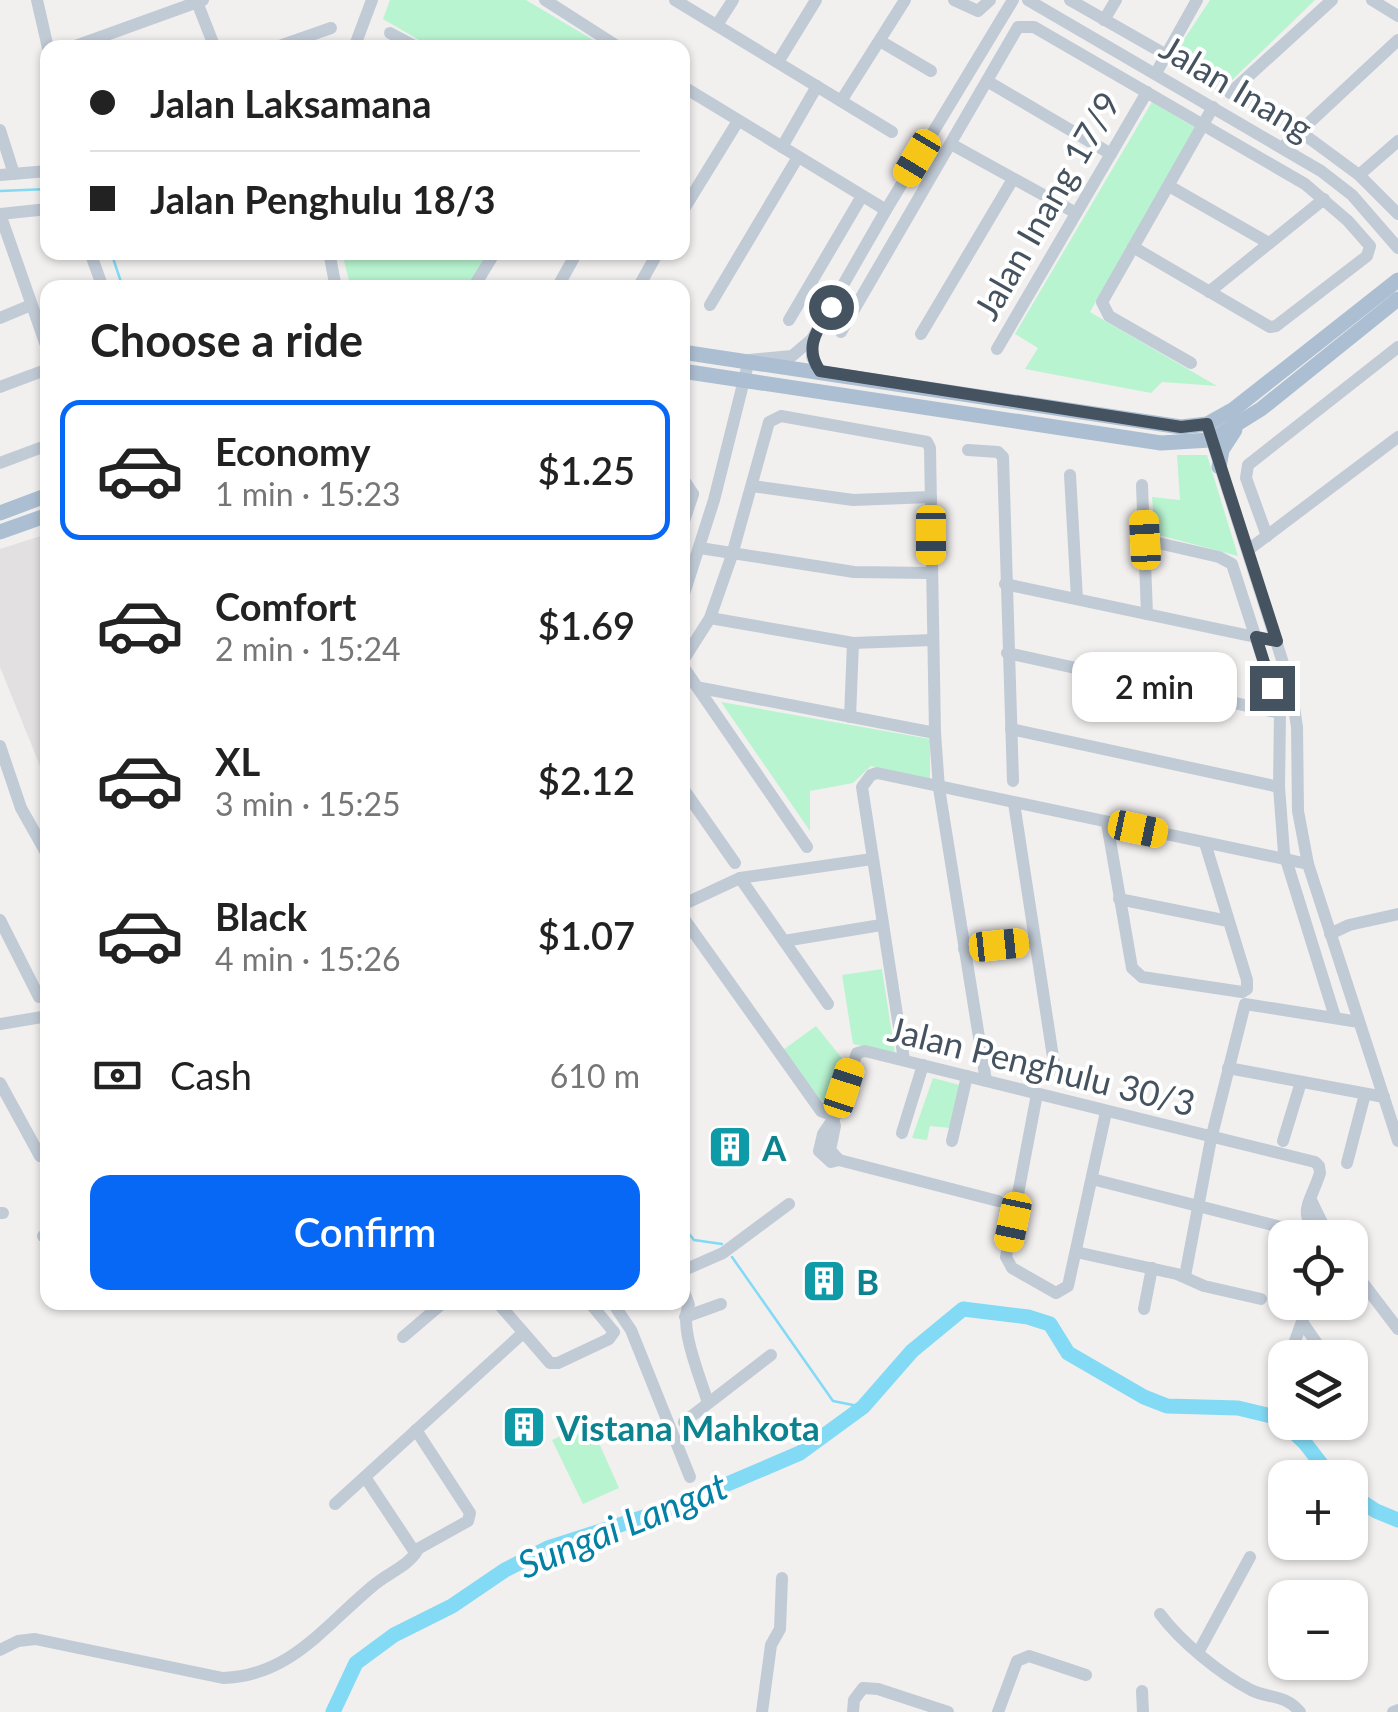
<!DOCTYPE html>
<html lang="en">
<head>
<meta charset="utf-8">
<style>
  body { margin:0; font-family:Lato,sans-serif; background:#f2f2f2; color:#222; height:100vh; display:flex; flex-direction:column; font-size:38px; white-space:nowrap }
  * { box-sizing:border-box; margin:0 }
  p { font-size:32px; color:#767676 }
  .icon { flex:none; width:55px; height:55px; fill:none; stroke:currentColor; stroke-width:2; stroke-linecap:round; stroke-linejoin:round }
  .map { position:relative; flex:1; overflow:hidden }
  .drawer { position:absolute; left:40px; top:280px; width:650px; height:1030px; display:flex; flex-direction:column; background:#fff; border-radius:20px; box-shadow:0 2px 8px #0004 }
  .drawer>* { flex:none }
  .top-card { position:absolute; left:40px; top:40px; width:650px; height:220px; border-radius:20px; box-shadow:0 2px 8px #0004; display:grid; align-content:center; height:220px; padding:0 50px; background:#fff }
  .fabs { position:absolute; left:1268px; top:1220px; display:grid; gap:20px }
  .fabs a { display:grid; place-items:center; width:100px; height:100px; border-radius:20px; background:#fff; box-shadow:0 2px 8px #0004; font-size:50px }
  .end { position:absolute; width:45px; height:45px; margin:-22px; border:12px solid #45525f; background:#fff; box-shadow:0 0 0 5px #fff }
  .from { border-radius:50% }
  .bubble { position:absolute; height:70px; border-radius:20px; background:#fff; box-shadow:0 2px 8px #0004; font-size:32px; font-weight:600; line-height:70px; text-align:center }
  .car { position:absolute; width:30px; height:60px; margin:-30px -15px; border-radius:12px; box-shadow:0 0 8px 2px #0007; background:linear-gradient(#f5c518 24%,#345 0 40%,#f5c518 0 76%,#345 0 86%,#f5c518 0) }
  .top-card b { display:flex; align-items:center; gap:35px; height:95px; font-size:38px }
  .top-card b+b { border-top:2px solid #e0e0e0 }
  .top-card i { width:25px; height:25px; background:#222 }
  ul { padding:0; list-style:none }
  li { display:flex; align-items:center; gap:30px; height:140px; margin:0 20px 15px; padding:0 30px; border:5px solid transparent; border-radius:20px }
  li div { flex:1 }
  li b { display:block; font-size:38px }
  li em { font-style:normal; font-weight:600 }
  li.current { border-color:#0668f5 }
  li>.icon { width:90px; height:90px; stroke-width:1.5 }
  h2 { padding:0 50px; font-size:45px; line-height:120px }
  .pay { display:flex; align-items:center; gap:25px; height:110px; padding:0 50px; font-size:38px }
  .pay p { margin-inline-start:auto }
  .action { display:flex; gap:20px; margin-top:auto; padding:20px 50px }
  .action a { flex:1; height:115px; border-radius:20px; background:#0668f5; color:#fff; font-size:40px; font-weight:600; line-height:115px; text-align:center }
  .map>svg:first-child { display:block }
  .education { fill:#e3e0e1 }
  .green { fill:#b9f4d1 }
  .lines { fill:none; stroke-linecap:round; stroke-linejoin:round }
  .stream { stroke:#82daf5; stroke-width:2.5 }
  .river { stroke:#82daf5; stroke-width:15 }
  .minor { stroke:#c1cbd6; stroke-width:12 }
  .major { stroke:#acbed1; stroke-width:15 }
  .route { stroke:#45525f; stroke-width:12 }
  .labels { text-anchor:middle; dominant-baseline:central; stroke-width:8; stroke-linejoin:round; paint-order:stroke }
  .street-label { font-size:35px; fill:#45525f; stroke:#fff }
  .culture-label { font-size:35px; font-weight:bold; fill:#0d838f; stroke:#fff; text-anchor:start }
  .water-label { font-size:38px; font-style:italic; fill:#0280a6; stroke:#fff }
</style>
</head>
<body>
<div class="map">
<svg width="1398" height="1712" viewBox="0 0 1398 1712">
  <rect width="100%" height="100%" fill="#f2efef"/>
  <polygon class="education" points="47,534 48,534 47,783 0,667 0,549"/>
  <g class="green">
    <polygon points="390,0 526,0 605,47 431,47 383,19"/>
    <polygon points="1210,0 1315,0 1229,83 1175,53"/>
    <polygon points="1152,102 1196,128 1090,312 1217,386 1162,382 1151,393 1025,369 1038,348 1015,334"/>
    <polygon points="477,252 486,258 469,287 454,282 450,287 351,288 342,253"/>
    <polygon points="1177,455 1207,455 1238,556 1155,534 1152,497 1180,500"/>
    <polygon points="721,702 930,739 930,779 871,766 853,783 810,791 810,831"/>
    <polygon points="882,969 895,1054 853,1044 842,975"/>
    <polygon points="816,1026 845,1062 831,1104 821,1100 783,1050"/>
    <polygon points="933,1078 960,1085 950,1128 930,1126 927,1140 912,1138"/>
    <polygon points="590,1423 619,1488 583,1504 552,1440"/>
  </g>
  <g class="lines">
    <g class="stream">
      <polyline points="0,191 48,189"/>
      <polyline points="111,252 123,288"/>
      <polyline points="682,1225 694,1240 722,1244"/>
      <polyline points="732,1257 833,1401 863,1407"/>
    </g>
    <g class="river">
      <polyline points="1350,1494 1376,1511 1398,1520"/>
      <polyline points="333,1712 356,1663 394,1635 452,1606 505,1570 548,1548 669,1509 800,1453 863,1407 912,1351 963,1309 1028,1317 1050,1324 1068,1353 1144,1397 1167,1406 1238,1408 1271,1416 1285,1424 1305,1443 1332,1478"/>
    </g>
    <g class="minor">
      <polyline points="37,0 48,48"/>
      <polyline points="545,0 620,48"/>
      <polyline points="675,0 892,132"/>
      <polyline points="954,0 978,11 990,0"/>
      <polyline points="1028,0 1321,171 1352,195 1398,248"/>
      <polyline points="1070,0 1298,130 1359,175 1398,214"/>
      <polyline points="1372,0 1398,16"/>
      <polyline points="197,2 215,48"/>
      <polyline points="1104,20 1116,0"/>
      <polyline points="717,25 733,0"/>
      <polyline points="390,33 418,48"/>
      <polyline points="880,41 931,71"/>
      <polyline points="70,48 203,0"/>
      <polyline points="274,48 331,28"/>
      <polyline points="354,48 372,0"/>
      <polyline points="778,62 816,0"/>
      <polyline points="1156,73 1197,0"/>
      <polyline points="987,81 1111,154"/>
      <polyline points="682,86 886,210"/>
      <polyline points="1230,93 1332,0"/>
      <polyline points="841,101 905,0"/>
      <polyline points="0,130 14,174"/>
      <polyline points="951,144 1076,213"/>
      <polyline points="782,147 817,86"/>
      <polyline points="1283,147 1398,40"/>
      <polyline points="0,175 48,171"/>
      <polyline points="1359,175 1398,141"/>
      <polyline points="1169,186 1267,242"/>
      <polyline points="682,212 738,121"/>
      <polyline points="0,214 48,351"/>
      <polyline points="0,214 48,209"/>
      <polyline points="90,252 103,288"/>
      <polyline points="329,252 336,288"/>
      <polyline points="473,288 495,252"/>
      <polyline points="557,288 577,252"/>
      <polyline points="638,288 658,252"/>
      <polyline points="1209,292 1324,199"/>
      <polyline points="710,305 798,157"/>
      <polyline points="0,318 31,305"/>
      <polyline points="789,320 862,196"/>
      <polyline points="841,332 1018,27 1034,27 1305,184 1348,221 1370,246 1367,256 1276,326 1270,327 1133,247"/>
      <polyline points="921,334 1013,179"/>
      <polyline points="812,339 812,357 820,371"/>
      <polyline points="997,349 1147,92"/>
      <polyline points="1191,363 1109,316 1102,302 1213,107"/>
      <polyline points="0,387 48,369"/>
      <polyline points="1209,432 1291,688 1297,727 1298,811 1308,864 1398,1141"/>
      <polyline points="968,450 998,452 1003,457 1013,781"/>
      <polyline points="0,463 48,445"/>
      <polyline points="1070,475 1077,599"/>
      <polyline points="682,477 693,494"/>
      <polyline points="1142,485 1147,614"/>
      <polyline points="752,486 853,500 931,497"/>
      <polyline points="682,527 693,494"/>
      <polyline points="1267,536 1246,478 1248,465 1398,347"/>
      <polyline points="1145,540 1219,557 1232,564 1280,713 1279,787 1284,853 1335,1017"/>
      <polyline points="700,548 854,572 931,573"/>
      <polyline points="1248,550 1398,437"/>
      <polyline points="1005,584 1260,638"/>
      <polyline points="682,600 714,500 749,360 792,356 812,339 886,210 1013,0"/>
      <polyline points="710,618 853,643 933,640"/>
      <polyline points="1007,653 1280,713"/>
      <polyline points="682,662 710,618 732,555 769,422 781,416 927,442 930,448 935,733 939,788 986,1081"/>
      <polyline points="682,665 807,847"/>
      <polyline points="701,688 935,733"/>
      <polyline points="850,717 853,643"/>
      <polyline points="1011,729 1279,787"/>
      <polyline points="0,746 21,808 48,856"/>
      <polyline points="682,787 735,863"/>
      <polyline points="1014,803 1055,1070"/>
      <polyline points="1107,823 1132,968 1142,977 1242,992 1247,989 1247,980 1205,843"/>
      <polyline points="740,878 828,1004"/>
      <polyline points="1119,899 1228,921"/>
      <polyline points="682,905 740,878 872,859"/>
      <polyline points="682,916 821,1111 835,1116"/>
      <polyline points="0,920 39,997"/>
      <polyline points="1330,934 1349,925 1398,914"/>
      <polyline points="784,941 881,925"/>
      <polyline points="964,949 1033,941"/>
      <polyline points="0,1024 48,1016"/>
      <polyline points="904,1060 862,787 871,775 877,773 1308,864"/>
      <polyline points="1228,1068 1384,1097"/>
      <polyline points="0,1083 40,1156 48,1156"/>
      <polyline points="1037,1094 1006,1257 1012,1268 1056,1293 1068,1286 1106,1112"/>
      <polyline points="833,1120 835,1126 830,1150 839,1160"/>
      <polyline points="902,1133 923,1065"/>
      <polyline points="952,1141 967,1076"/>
      <polyline points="1283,1141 1301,1082"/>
      <polyline points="1347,1163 1365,1094"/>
      <polyline points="1092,1179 1285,1228"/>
      <polyline points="1311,1200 1328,1235"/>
      <path d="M998,1201L839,1160L831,1162L819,1151L823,1134L835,1116L857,1053L865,1051L1315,1162L1319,1166L1320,1173C1310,1205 1292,1217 1329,1237"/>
      <polyline points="0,1213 3,1213"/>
      <polyline points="43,1236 48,1236"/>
      <polyline points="1076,1252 1177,1274 1204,1286 1261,1299"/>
      <polyline points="1350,1266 1398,1329"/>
      <polyline points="682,1271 723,1253 789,1204"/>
      <polyline points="1185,1276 1211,1139 1245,1004 1359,1022"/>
      <path d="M682,1286L689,1305C678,1326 701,1379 708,1403"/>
      <polyline points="497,1302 550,1363 558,1363 609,1339 614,1332 589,1302"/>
      <polyline points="612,1302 631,1330 690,1477"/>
      <polyline points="1144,1309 1152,1268"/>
      <polyline points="685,1317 721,1304"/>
      <polyline points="1302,1322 1327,1358"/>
      <polyline points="403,1337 444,1302"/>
      <polyline points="1290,1355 1309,1302"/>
      <polyline points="1350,1389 1360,1403"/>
      <polyline points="684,1422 771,1355"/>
      <polyline points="365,1477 414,1551 468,1521 470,1513 416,1430"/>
      <polyline points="335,1504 523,1333"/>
      <path d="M1160,1614C1181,1642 1220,1674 1251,1690C1270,1699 1285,1694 1300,1712"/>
      <path d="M0,1650L18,1641L35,1639L223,1678C291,1676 325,1625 374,1585C388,1573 408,1566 417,1551"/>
      <polyline points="1199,1651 1250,1557"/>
      <polyline points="1142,1691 1143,1712"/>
      <polyline points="762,1712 771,1645 780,1629 782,1578"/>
      <polyline points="853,1712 854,1700 863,1688 878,1689 948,1712"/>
      <polyline points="998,1712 1017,1661 1029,1656 1086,1675"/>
      <polyline points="1393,1712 1398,1710"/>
    </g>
    <g class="major">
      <polyline points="682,352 1181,427 1207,424 1234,409 1398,280"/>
      <polyline points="682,371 1161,443 1210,440 1232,427 1261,409 1398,299"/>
      <polyline points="1219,467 1222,450 1235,430"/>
      <polyline points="0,513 48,495"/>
      <polyline points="0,532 48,515"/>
    </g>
  </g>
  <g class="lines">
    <path class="route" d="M831,307C818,329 803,347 820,371L1181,427L1207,424L1277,641L1256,637L1272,688"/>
  </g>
  <defs>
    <g id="building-square" transform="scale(2.25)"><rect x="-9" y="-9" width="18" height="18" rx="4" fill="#0f9aa8" stroke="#fff"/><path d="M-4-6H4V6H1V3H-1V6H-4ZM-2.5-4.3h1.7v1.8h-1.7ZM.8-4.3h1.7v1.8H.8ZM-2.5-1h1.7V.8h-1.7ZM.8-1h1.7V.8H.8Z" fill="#fff"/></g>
  </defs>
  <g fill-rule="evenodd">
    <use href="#building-square" x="730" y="1147"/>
    <use href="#building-square" x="824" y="1281"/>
    <use href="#building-square" x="524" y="1427"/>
  </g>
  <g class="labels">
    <g class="street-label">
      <text transform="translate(1237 87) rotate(31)">Jalan Inang</text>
      <text transform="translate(1046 205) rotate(-60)">Jalan Inang 17/9</text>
      <text transform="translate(1042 1065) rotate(14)">Jalan Penghulu 30/3</text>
    </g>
    <g class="culture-label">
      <text x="762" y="1147">A</text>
      <text x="856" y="1281">B</text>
      <text x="556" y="1427">Vistana Mahkota</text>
    </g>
    <g class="water-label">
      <text transform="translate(622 1524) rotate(-22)">Sungai Langat</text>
    </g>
  </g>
</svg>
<div class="fabs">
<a><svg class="icon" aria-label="locate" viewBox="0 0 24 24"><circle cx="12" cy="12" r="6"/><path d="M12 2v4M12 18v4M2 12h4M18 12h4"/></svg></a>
<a><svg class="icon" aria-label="layers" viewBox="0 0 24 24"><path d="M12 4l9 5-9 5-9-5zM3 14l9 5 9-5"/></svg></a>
<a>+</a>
<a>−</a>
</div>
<i class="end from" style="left:831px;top:307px"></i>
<i class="end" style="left:1272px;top:688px"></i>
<div class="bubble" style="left:1072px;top:652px;width:165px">2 min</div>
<i class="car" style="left:917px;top:158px;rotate:211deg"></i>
<i class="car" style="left:931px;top:535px;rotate:180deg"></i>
<i class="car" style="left:1145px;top:540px;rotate:357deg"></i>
<i class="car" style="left:1138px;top:829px;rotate:102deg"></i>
<i class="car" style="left:999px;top:945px;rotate:84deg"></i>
<i class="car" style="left:844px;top:1088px;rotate:18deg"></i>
<i class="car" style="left:1013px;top:1222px;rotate:192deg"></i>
<div class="top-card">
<b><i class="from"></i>Jalan Laksamana</b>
<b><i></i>Jalan Penghulu 18/3</b>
</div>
<section class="drawer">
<h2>Choose a ride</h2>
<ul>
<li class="current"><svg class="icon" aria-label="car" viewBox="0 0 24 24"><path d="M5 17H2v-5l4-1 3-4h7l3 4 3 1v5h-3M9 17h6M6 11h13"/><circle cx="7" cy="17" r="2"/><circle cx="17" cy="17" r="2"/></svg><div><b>Economy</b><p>1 min · 15:23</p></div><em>$1.25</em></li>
<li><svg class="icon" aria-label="car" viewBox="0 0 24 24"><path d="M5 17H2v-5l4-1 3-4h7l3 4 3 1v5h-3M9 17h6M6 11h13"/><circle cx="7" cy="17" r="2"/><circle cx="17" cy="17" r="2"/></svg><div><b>Comfort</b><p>2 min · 15:24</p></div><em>$1.69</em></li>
<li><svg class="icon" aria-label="car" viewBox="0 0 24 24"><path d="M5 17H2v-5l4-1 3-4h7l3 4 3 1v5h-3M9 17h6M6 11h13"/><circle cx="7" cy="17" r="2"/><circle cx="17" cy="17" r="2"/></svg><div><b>XL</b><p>3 min · 15:25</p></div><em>$2.12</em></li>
<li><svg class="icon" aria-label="car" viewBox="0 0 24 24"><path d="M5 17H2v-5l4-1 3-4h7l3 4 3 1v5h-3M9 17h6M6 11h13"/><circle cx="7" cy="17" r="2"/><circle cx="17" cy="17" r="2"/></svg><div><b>Black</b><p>4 min · 15:26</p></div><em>$1.07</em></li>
</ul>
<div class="pay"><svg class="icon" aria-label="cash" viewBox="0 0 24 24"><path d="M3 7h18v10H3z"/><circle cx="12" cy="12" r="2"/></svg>Cash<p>610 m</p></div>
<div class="action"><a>Confirm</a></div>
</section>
</div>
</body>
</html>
